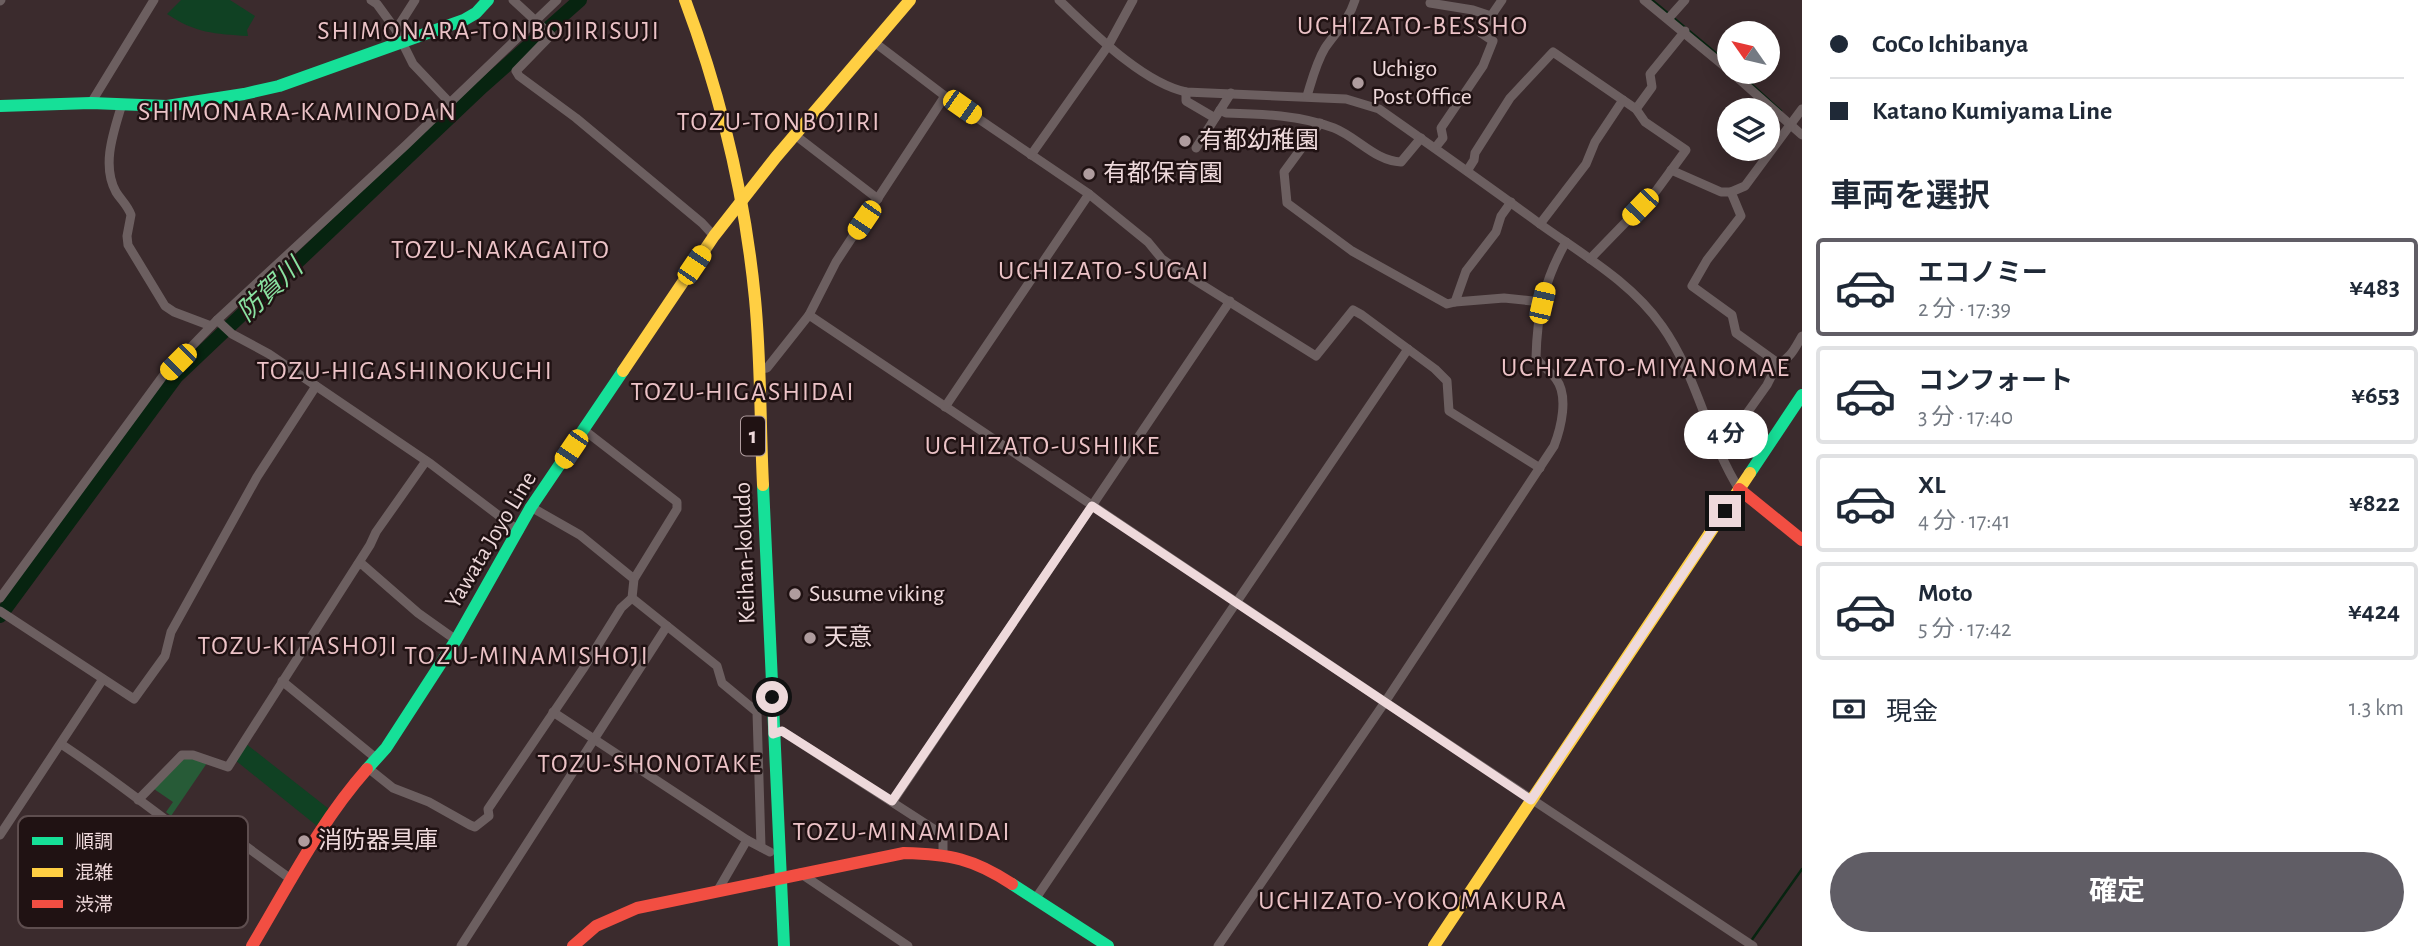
<!DOCTYPE html>
<html lang="ja">
<head>
<meta charset="utf-8">
<style>
  body { margin:0; font-family:"Alegreya Sans","Noto Sans JP",sans-serif; background:#f2f2f3; color:#1f2937; height:100vh; display:flex; flex-direction:column; font-size:26px; white-space:nowrap }
  * { box-sizing:border-box; margin:0 }
  p { font-size:23px; color:#747a83 }
  .icon { flex:none; width:38px; height:38px; fill:none; stroke:currentColor; stroke-width:2; stroke-linecap:round; stroke-linejoin:round }
  .map { position:relative; flex:1; overflow:hidden }
  .panel { display:flex; flex-direction:column; background:#fff; width:630px }
  .panel>* { flex:none }
  .hud { display:grid; align-content:center; height:154px; padding:0 28px; background:#fff }
  .needle { width:46px; rotate:304deg }
  .controls { position:absolute; left:1717px; top:21px; display:grid; gap:14px }
  .controls a { display:grid; place-items:center; width:63px; height:63px; border-radius:50%; background:#fff; box-shadow:0 4px 18px #0003; font-size:35px }
  .end { position:absolute; width:32px; height:32px; margin:-16px; border:9px solid #eed9db; background:#111; box-shadow:0 0 0 4px #111 }
  .from { border-radius:50% }
  .bubble { position:absolute; height:49px; border-radius:24px; background:#fff; box-shadow:0 4px 18px #0003; font-size:23px; font-weight:700; line-height:49px; text-align:center }
  .car { position:absolute; width:21px; height:42px; margin:-21px -10px; border-radius:9px; box-shadow:0 0 5px 2px #0007; background:linear-gradient(#f5c518 24%,#345 0 40%,#f5c518 0 76%,#345 0 86%,#f5c518 0) }
  .hud b { display:flex; align-items:center; gap:24px; height:66px; font-size:26px }
  .hud b+b { border-top:2px solid #e0e1e3 }
  .hud i { width:18px; height:18px; background:#1f2937 }
  ul { padding:0; list-style:none }
  li { display:flex; align-items:center; gap:21px; height:98px; margin:0 14px 10px; padding:0 14px; border:4px solid #e0e1e3; border-radius:7px }
  li div { flex:1 }
  li b { display:block; font-size:26px }
  li em { font-style:normal; font-weight:700 }
  li.selected { border-color:#605d65 }
  li>.icon { width:63px; height:63px; stroke-width:1.5 }
  h2 { padding:0 28px; font-size:32px; line-height:84px }
  .pay { display:flex; align-items:center; gap:18px; height:77px; padding:0 28px; font-size:26px }
  .pay p { margin-inline-start:auto }
  .cta { display:flex; gap:14px; margin-top:auto; padding:14px 28px }
  .cta a { flex:1; height:80px; border-radius:42px; background:#605d65; color:#fff; font-size:28px; font-weight:700; line-height:80px; text-align:center }
  main { display:flex; flex:1; min-height:0 }
  .map>svg:first-child { display:block }
  .green { fill:#104123 }
  .forest { fill:#275b37 }
  .lines { fill:none; stroke-linecap:round; stroke-linejoin:round }
  .stream { stroke:#072410; stroke-width:2.5 }
  .river { stroke:#072410; stroke-width:14 }
  .street { stroke:#6c5f60; stroke-width:9 }
  .fast { stroke:#16e098; stroke-width:12 }
  .slow { stroke:#ffcf43; stroke-width:12 }
  .jam { stroke:#f24e42; stroke-width:12 }
  .route { stroke:#eed9db; stroke-width:9 }
  .poi-dot { fill:#af9c9e; stroke:#201213; stroke-width:2.5 }
  .labels { text-anchor:middle; dominant-baseline:central; stroke-width:5; stroke-linejoin:round; paint-order:stroke }
  .shield { fill:#201213; stroke:#b09d9f; stroke-width:2 }
  .shield-label { font-size:23px; font-weight:bold; fill:#eed9db }
  .poi-label { font-size:24px; fill:#eed9db; stroke:#201213; text-anchor:start }
  .street-label { font-size:24px; fill:#eed9db; stroke:#201213 }
  .neighbourhood-label { font-size:26px; letter-spacing:2px; fill:#ecc3c7; stroke:#201213 }
  .water-label { font-size:26px; font-style:italic; fill:#8ae2a1; stroke:#201213 }
  .key { fill:#201213; stroke:#5e4e4f; stroke-width:2 }
  .key-label { font-size:19px; fill:#eed9db }
</style>
</head>
<body>
<main>
<div class="map">
<svg width="1802" height="946" viewBox="0 0 1802 946">
  <rect width="100%" height="100%" fill="#3b2b2d"/>
  <g class="green">
    <path d="M181,0H230L255,16L247,30L248,36C215,34 195,33 167,14Z"/>
    <polygon points="245,743 329,809 317,826 235,760"/>
  </g>
  <polygon class="forest" points="186,757 207,763 171,816 166,812 173,802 154,789"/>
  <g class="lines">
    <g class="stream">
      <polyline points="1652,0 1729,64"/>
      <polyline points="1738,72 1781,111"/>
      <polyline points="1751,941 1802,869"/>
    </g>
    <polyline class="river" points="0,616 176,377 482,87 580,0"/>
    <g class="street">
      <polyline points="371,0 377,4 396,30 413,64 450,103"/>
      <polyline points="513,0 551,35 516,71 519,76 576,118 702,223 714,236"/>
      <path d="M1059,0C1092,31 1141,82 1186,92L1346,99L1379,109C1433,147 1487,185 1540,224C1583,255 1631,282 1662,326C1697,375 1707,438 1739,489"/>
      <polyline points="1644,0 1729,70"/>
      <polyline points="0,1 1,0"/>
      <polyline points="1430,3 1473,10 1491,16 1502,0"/>
      <polyline points="1668,19 1685,0"/>
      <polyline points="396,30 415,0"/>
      <polyline points="874,42 945,96 1089,194 1148,242 1162,259 1172,266 1316,356 1353,310 1362,315 1435,369 1447,381 1449,411 1540,468"/>
      <polyline points="1731,72 1802,135"/>
      <polyline points="1186,92 1186,101 1215,118"/>
      <path d="M1307,96C1312,80 1316,63 1325,48C1336,32 1349,20 1355,0"/>
      <polyline points="91,103 154,0"/>
      <path d="M122,104C114,131 101,165 116,192C121,200 128,206 131,215L127,236L128,245L165,306L174,312L211,326"/>
      <polyline points="1636,109 1652,87 1650,74 1685,31"/>
      <path d="M1220,110L1226,113C1263,114 1299,115 1334,128C1357,137 1375,161 1401,162L1421,138"/>
      <polyline points="1320,123 1284,172 1287,203 1352,251 1447,304 1455,302"/>
      <polyline points="795,135 878,199"/>
      <polyline points="1196,148 1231,93"/>
      <polyline points="1435,148 1443,138 1441,128 1483,66 1493,41 1481,33 1491,16"/>
      <polyline points="1031,155 1108,46 1133,0"/>
      <polyline points="1671,170 1721,192 1731,192 1745,186 1802,109"/>
      <polyline points="1467,171 1474,160 1475,153 1510,98 1553,52 1636,109 1645,122 1686,150 1656,191 1590,259"/>
      <polyline points="1731,192 1741,216 1707,260 1692,286 1732,315 1736,333 1778,363"/>
      <polyline points="1511,202 1501,216 1496,232 1466,271 1455,302 1504,298 1542,302"/>
      <polyline points="1540,224 1586,164 1595,142 1623,100"/>
      <polyline points="809,315 1385,702 1753,946"/>
      <polyline points="217,320 232,334 269,354 431,464 519,531"/>
      <polyline points="760,369 767,368 809,315 836,262 945,96"/>
      <polyline points="945,407 1089,194"/>
      <path d="M1717,449L1725,444L1767,385L1778,363C1790,360 1796,346 1802,336"/>
      <polyline points="531,507 580,535 634,579"/>
      <polyline points="358,564 363,565 418,613 456,640"/>
      <polyline points="0,598 163,376 217,320 406,145 557,0"/>
      <polyline points="632,598 717,666 722,683 757,712 761,847"/>
      <polyline points="0,611 134,699 165,656 171,632 257,477 316,386"/>
      <polyline points="282,681 377,759"/>
      <polyline points="553,712 747,840 770,852"/>
      <polyline points="773,734 782,731 943,835 943,854"/>
      <path d="M61,744C110,776 155,813 203,847L208,848L225,831L292,880"/>
      <polyline points="368,768 393,788 429,802 470,825 475,827 489,816 488,809 583,669 621,608 632,598 634,579 677,509 677,502 584,430"/>
      <polyline points="138,800 182,755 193,755 228,767 370,545 376,532 426,461"/>
      <polyline points="893,801 1230,301"/>
      <polyline points="0,835 103,679"/>
      <polyline points="800,873 908,946"/>
      <polyline points="718,890 747,840"/>
      <polyline points="1036,898 1408,349"/>
      <polyline points="461,946 667,626"/>
      <path d="M1218,946L1385,702L1554,446C1561,428 1569,396 1556,379C1550,371 1542,366 1536,358C1537,314 1544,280 1566,242"/>
    </g>
    <g class="fast">
      <polyline points="0,106 91,103 167,106 244,94 279,86 464,20 476,13 488,0"/>
      <polyline points="1750,473 1802,395"/>
      <polyline points="763,485 784,946"/>
      <polyline points="367,769 386,748 456,640 531,507 623,371"/>
      <polyline points="1012,884 1108,946"/>
    </g>
    <g class="slow">
      <path d="M685,0C721,96 745,196 755,299C761,361 760,423 763,485"/>
      <polyline points="623,371 714,236 776,157 910,0"/>
      <polyline points="1434,946 1750,473"/>
    </g>
    <g class="jam">
      <polyline points="1739,489 1802,540"/>
      <path d="M252,946C288,886 320,822 367,769"/>
      <path d="M573,946L596,926L637,908L904,853C950,854 974,859 1012,884"/>
    </g>
  </g>
  <g class="lines">
    <polyline class="route" points="772,697 773,734 782,731 892,801 1092,506 1531,800 1725,511"/>
  </g>
  <g class="poi-dot">
    <circle cx="1358" cy="83" r="7"/>
    <circle cx="1185" cy="141" r="7"/>
    <circle cx="1089" cy="174" r="7"/>
    <circle cx="795" cy="594" r="7"/>
    <circle cx="810" cy="638" r="7"/>
    <circle cx="304" cy="841" r="7"/>
  </g>
  <g class="labels">
    <rect class="shield" x="741" y="416.5" width="24" height="39" rx="5"/>
    <g class="shield-label">
      <text x="753" y="436">1</text>
    </g>
    <g class="poi-label">
      <text x="1372" y="69">Uchigo<tspan x="1372" dy="28">Post Office</tspan></text>
      <text x="1199" y="141">有都幼稚園</text>
      <text x="1103" y="174">有都保育園</text>
      <text x="809" y="594">Susume viking</text>
      <text x="824" y="638">天意</text>
      <text x="318" y="841">消防器具庫</text>
    </g>
    <g class="street-label">
      <text transform="translate(491 540) rotate(-59)">Yawata Joyo Line</text>
      <text transform="translate(745 553) rotate(-92)">Keihan-kokudo</text>
    </g>
    <g class="neighbourhood-label">
      <text x="1413" y="26">UCHIZATO-BESSHO</text>
      <text x="489" y="31">SHIMONARA-TONBOJIRISUJI</text>
      <text x="298" y="112">SHIMONARA-KAMINODAN</text>
      <text x="779" y="122">TOZU-TONBOJIRI</text>
      <text x="501" y="250">TOZU-NAKAGAITO</text>
      <text x="1104" y="271">UCHIZATO-SUGAI</text>
      <text x="1646" y="368">UCHIZATO-MIYANOMAE</text>
      <text x="405" y="371">TOZU-HIGASHINOKUCHI</text>
      <text x="743" y="392">TOZU-HIGASHIDAI</text>
      <text x="1043" y="446">UCHIZATO-USHIIKE</text>
      <text x="298" y="646">TOZU-KITASHOJI</text>
      <text x="527" y="656">TOZU-MINAMISHOJI</text>
      <text x="650" y="764">TOZU-SHONOTAKE</text>
      <text x="902" y="832">TOZU-MINAMIDAI</text>
      <text x="1413" y="901">UCHIZATO-YOKOMAKURA</text>
    </g>
    <g class="water-label">
      <text transform="translate(270 290) rotate(-43)">防賀川</text>
    </g>
  </g>
  <rect x="18" y="816" width="230" height="112" rx="10" class="key"/>
  <rect x="32" y="837" width="31" height="8" fill="#16e098"/>
  <rect x="32" y="868" width="31" height="9" fill="#ffcf43"/>
  <rect x="32" y="900" width="31" height="8" fill="#f24e42"/>
  <g class="key-label">
    <text x="75" y="848">順調</text>
    <text x="75" y="879">混雑</text>
    <text x="75" y="911">渋滞</text>
  </g>
</svg>
<div class="controls">
<a><svg class="needle" viewBox="-14 -14 28 28"><path d="M0-13l5 13h-10z" fill="#e53935"/><path d="M0 13l5-13h-10z" fill="#747a83"/></svg></a>
<a><svg class="icon" aria-label="layers" viewBox="0 0 24 24"><path d="M12 4l9 5-9 5-9-5zM3 14l9 5 9-5"/></svg></a>
</div>
<i class="end from" style="left:772px;top:697px"></i>
<i class="end" style="left:1725px;top:511px"></i>
<div class="bubble" style="left:1684px;top:410px;width:84px">4 分</div>
<i class="car" style="left:962px;top:107px;rotate:125deg"></i>
<i class="car" style="left:1640px;top:207px;rotate:224deg"></i>
<i class="car" style="left:864px;top:220px;rotate:214deg"></i>
<i class="car" style="left:694px;top:265px;rotate:34deg"></i>
<i class="car" style="left:1542px;top:303px;rotate:13deg"></i>
<i class="car" style="left:178px;top:362px;rotate:225deg"></i>
<i class="car" style="left:571px;top:449px;rotate:214deg"></i>
</div>
<section class="panel">
<div class="hud">
<b><i class="from"></i>CoCo Ichibanya</b>
<b><i></i>Katano Kumiyama Line</b>
</div>
<h2>車両を選択</h2>
<ul>
<li class="selected"><svg class="icon" aria-label="car" viewBox="0 0 24 24"><path d="M5 17H2v-5l4-1 3-4h7l3 4 3 1v5h-3M9 17h6M6 11h13"/><circle cx="7" cy="17" r="2"/><circle cx="17" cy="17" r="2"/></svg><div><b>エコノミー</b><p>2 分 · 17:39</p></div><em>¥483</em></li>
<li><svg class="icon" aria-label="car" viewBox="0 0 24 24"><path d="M5 17H2v-5l4-1 3-4h7l3 4 3 1v5h-3M9 17h6M6 11h13"/><circle cx="7" cy="17" r="2"/><circle cx="17" cy="17" r="2"/></svg><div><b>コンフォート</b><p>3 分 · 17:40</p></div><em>¥653</em></li>
<li><svg class="icon" aria-label="car" viewBox="0 0 24 24"><path d="M5 17H2v-5l4-1 3-4h7l3 4 3 1v5h-3M9 17h6M6 11h13"/><circle cx="7" cy="17" r="2"/><circle cx="17" cy="17" r="2"/></svg><div><b>XL</b><p>4 分 · 17:41</p></div><em>¥822</em></li>
<li><svg class="icon" aria-label="car" viewBox="0 0 24 24"><path d="M5 17H2v-5l4-1 3-4h7l3 4 3 1v5h-3M9 17h6M6 11h13"/><circle cx="7" cy="17" r="2"/><circle cx="17" cy="17" r="2"/></svg><div><b>Moto</b><p>5 分 · 17:42</p></div><em>¥424</em></li>
</ul>
<div class="pay"><svg class="icon" aria-label="cash" viewBox="0 0 24 24"><path d="M3 7h18v10H3z"/><circle cx="12" cy="12" r="2"/></svg>現金<p>1.3 km</p></div>
<div class="cta"><a>確定</a></div>
</section>
</main>
</body>
</html>
